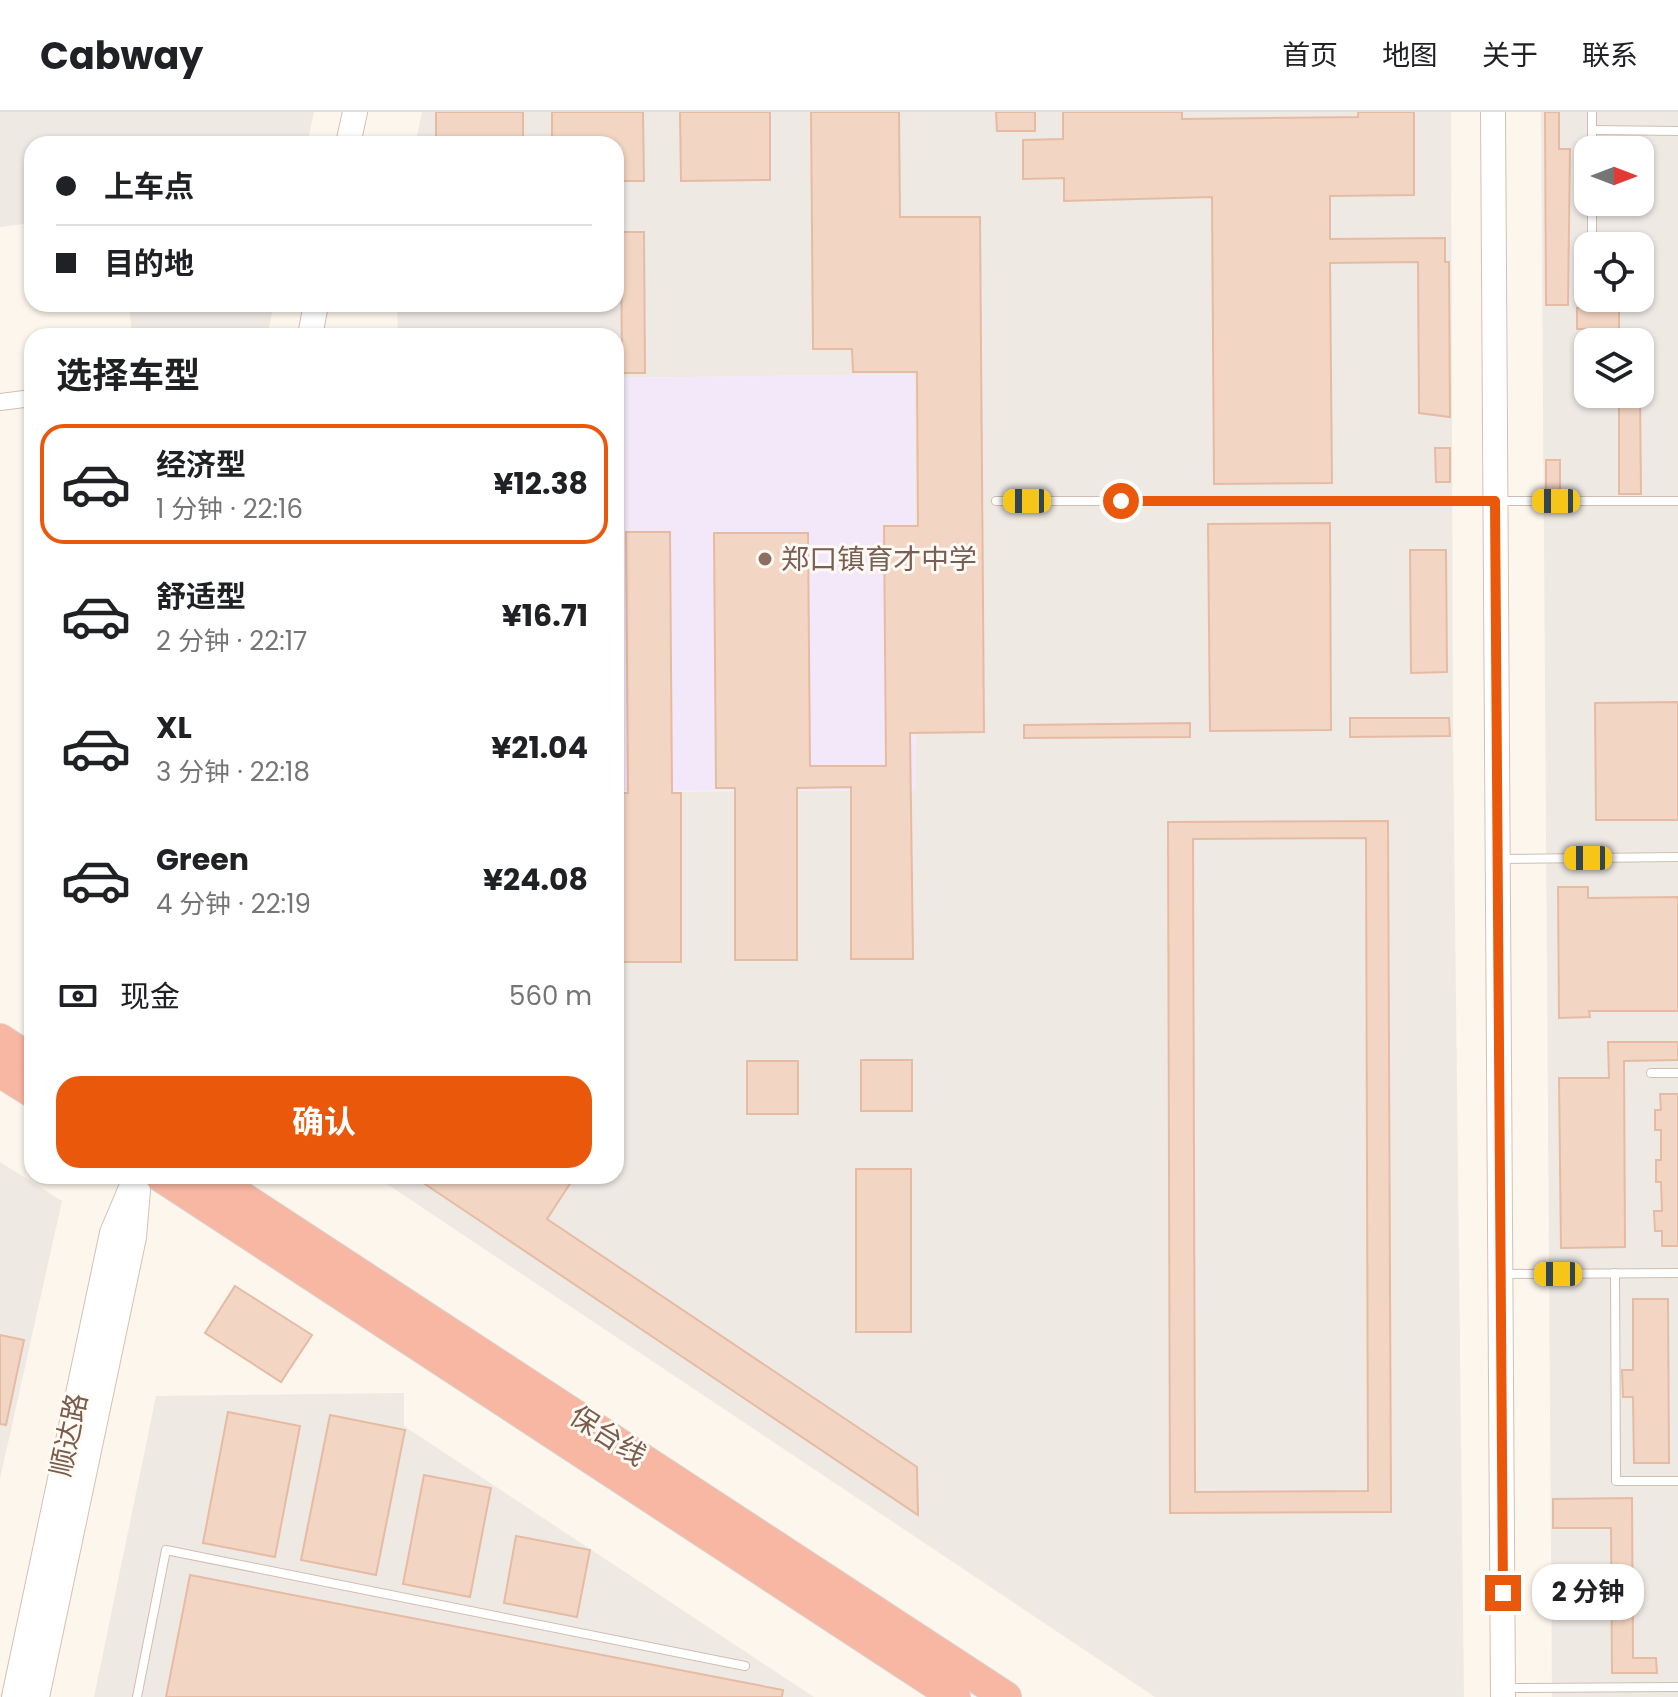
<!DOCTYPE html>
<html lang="zh">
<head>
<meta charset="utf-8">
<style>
  body { margin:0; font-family:Poppins,"Noto Sans SC",sans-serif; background:#f2f2f2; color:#202124; height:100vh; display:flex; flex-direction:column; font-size:30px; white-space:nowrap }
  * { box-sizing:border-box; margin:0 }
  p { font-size:26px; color:#757577 }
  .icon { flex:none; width:44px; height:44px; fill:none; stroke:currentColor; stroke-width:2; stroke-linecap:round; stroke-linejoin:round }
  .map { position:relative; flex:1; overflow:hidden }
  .drawer { position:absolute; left:24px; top:216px; width:600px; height:856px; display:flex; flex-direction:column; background:#fff; border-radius:24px; box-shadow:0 2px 6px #0004 }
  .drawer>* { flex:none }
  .hud { position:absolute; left:24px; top:24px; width:600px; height:176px; border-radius:24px; box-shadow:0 2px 6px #0004; display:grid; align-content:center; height:176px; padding:0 32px; background:#fff }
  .needle { width:52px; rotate:90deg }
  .controls { position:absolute; left:1574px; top:24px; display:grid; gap:16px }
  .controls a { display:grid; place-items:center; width:80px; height:80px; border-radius:16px; background:#fff; box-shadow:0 2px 6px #0004; font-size:40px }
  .end { position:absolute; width:36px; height:36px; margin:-18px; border:10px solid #ea580c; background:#fff; box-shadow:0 0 0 4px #fff }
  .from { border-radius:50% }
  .bubble { position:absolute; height:56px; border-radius:24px; background:#fff; box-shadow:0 2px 6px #0004; font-size:26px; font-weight:700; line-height:56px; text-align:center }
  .car { position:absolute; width:24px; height:48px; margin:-24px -12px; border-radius:10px; box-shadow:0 0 6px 2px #0007; background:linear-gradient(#f5c518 24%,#345 0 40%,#f5c518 0 76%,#345 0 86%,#f5c518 0) }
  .hud b { display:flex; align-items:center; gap:28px; height:76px; font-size:30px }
  .hud b+b { border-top:2px solid #e0e0e0 }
  .hud i { width:20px; height:20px; background:#202124 }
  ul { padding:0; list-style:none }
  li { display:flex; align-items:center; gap:24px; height:120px; margin:0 16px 12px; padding:0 16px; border:4px solid transparent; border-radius:24px }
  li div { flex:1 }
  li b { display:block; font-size:30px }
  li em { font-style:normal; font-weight:700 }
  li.active { border-color:#ea580c }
  li>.icon { width:72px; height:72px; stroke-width:1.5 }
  h2 { padding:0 32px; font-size:36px; line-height:96px }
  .pay { display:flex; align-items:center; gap:20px; height:88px; padding:0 32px; font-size:30px }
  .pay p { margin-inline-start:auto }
  .primary-button { display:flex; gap:16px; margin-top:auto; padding:16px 32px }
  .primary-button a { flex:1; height:92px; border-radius:24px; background:#ea580c; color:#fff; font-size:32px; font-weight:700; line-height:92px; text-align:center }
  header { display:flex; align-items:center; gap:48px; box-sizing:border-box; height:112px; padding:0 40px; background:#fff; border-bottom:2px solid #e0e0e0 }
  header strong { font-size:38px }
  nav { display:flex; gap:44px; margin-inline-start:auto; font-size:28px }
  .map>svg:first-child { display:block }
  .industrial { fill:#efe9e4; fill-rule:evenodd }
  .education { fill:#f3e8fa }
  .building { fill:#f3d5c3; stroke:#e6bba3; stroke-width:2; fill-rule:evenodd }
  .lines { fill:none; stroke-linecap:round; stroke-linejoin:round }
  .lane-casing { stroke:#d1beb0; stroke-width:10 }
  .street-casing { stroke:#d1beb0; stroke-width:18 }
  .secondary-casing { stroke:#d6c0b0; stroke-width:26 }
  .highway-casing { stroke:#dad1cd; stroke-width:32 }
  .lane { stroke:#fff; stroke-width:8 }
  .street { stroke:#fff; stroke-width:16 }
  .secondary { stroke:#fff; stroke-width:24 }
  .highway { stroke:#f7b7a3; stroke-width:30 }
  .route { stroke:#ea580c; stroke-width:10 }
  .education-dot { fill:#8d6e63; stroke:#fffaf3; stroke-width:3 }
  .labels { text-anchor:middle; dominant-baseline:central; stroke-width:6; stroke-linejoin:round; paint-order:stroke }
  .education-label { font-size:28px; fill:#785e54; stroke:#fffaf3; text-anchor:start }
  .street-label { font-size:28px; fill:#7a5c4d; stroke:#fffaf3 }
</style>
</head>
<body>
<header>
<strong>Cabway</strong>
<nav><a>首页</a><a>地图</a><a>关于</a><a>联系</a></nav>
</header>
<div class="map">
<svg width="1678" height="1585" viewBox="0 0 1678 1585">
  <rect width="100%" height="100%" fill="#fdf6ec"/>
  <g class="industrial">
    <polygon points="0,0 314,0 307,32 32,32 32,111 0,115"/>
    <polygon points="422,0 1451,0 1453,626 1464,1585 1155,1585 375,1064 616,1064 616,680 916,678 914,262 616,266 616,224 398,224 397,192 616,192 616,32 415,32"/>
    <path d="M1541,0H1678V1585H1552ZM1588,38H1640V90H1588ZM1588,134H1640V186H1588ZM1588,230H1640V282H1588Z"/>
    <polygon points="129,192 274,192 267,224 132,224"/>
    <polygon points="0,1050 62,1089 0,1367"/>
    <polygon points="404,1281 404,1314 814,1585 94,1585 156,1284"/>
  </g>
  <polygon class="education" points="914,262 916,678 616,679 616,266"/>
  <g class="building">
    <rect x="436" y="0" width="87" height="32"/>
    <polygon points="552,0 643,0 644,69 616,69 616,32 552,32"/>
    <polygon points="680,0 770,0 770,68 681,69"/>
    <polygon points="811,0 899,0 900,105 980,105 984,620 910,621 913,847 851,847 851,675 797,676 797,848 735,848 735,676 716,676 714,421 808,421 810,654 886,654 884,414 918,414 917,260 853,260 852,237 813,237"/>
    <polygon points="996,0 1035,0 1035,19 997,19"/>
    <polygon points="1063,0 1182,0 1182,7 1358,5 1358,0 1414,0 1414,83 1330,84 1330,127 1445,126 1445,150 1449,150 1450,305 1419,301 1418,150 1330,151 1332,371 1214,372 1212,85 1064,89 1064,66 1023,67 1023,28 1063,27"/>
    <polygon points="1545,0 1559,0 1559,37 1570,37 1568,193 1546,193"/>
    <polygon points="621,120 644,120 645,261 622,261"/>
    <polygon points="1619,195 1619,217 1577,217 1577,196"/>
    <polygon points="1619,282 1640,282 1641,382 1619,382"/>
    <polygon points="1435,336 1450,336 1450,370 1436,370"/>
    <rect x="1546" y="348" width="14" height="30"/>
    <polygon points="1330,411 1331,618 1210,619 1208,412"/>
    <polygon points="626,420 670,420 672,681 681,681 681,850 616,850 616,830 620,830 620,681 628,681"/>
    <polygon points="1410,438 1446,438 1447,560 1411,561"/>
    <polygon points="1678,590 1678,708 1596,708 1595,591"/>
    <polygon points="1350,606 1449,606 1450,624 1350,625"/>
    <polygon points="1190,611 1190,625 1024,626 1024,613"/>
    <path d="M1388,709L1391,1400L1170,1401L1168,710ZM1366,726L1368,1379L1195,1380L1193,727Z"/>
    <polygon points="1558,775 1588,775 1588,786 1678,785 1678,899 1589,899 1590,905 1559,906"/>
    <polygon points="1608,930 1678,930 1678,948 1624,949 1625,1135 1561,1136 1559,966 1609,966"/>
    <rect x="861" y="948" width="51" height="51"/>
    <rect x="747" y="949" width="51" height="53"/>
    <polygon points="1660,982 1678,982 1678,1134 1662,1134 1662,1119 1655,1119 1654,1099 1662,1099 1661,1070 1656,1070 1656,1048 1661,1048 1661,1018 1655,1018 1655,998 1661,998"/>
    <rect x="856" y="1057" width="55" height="163"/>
    <polygon points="413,1064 575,1064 547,1107 917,1355 918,1403"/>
    <polygon points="235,1174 312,1223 281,1270 205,1221"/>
    <polygon points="1633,1187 1668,1187 1669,1351 1634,1351 1633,1285 1623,1285 1622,1258 1633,1258"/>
    <polygon points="0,1223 24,1228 6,1313 0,1312"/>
    <polygon points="228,1300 300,1314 275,1445 203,1431"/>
    <polygon points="330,1303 405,1318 376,1463 301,1448"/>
    <polygon points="424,1363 491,1376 470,1485 403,1472"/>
    <polygon points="1632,1386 1633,1546 1656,1546 1657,1561 1612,1561 1611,1416 1553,1416 1553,1387"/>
    <polygon points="516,1424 590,1438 577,1505 504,1491"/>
    <polygon points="190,1463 783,1578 782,1585 166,1585"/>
  </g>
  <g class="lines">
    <g class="lane-casing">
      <g id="lane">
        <polyline points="1592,18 1678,19"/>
        <polyline points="1592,38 1592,0"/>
        <polyline points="1592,134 1592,90"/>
        <polyline points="996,389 1678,389"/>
        <polyline points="1499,747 1678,745"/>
        <polyline points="1651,961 1678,961"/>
        <polyline points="1615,1161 1616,1369 1678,1369"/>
        <polyline points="1503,1162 1678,1161"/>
        <polyline points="1507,1576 1678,1575"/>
        <polyline points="137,1585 166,1438 745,1554"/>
      </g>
    </g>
    <g class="street-casing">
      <polyline id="street" points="0,290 32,286"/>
    </g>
    <g class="secondary-casing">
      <g id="secondary">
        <polyline points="1493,0 1503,1585"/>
        <polyline points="348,32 355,0"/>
        <polyline points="310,224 316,192"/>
        <polyline points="14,1585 112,1121 136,1064"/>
        <polyline points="37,1585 134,1125 138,1078"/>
      </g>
    </g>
    <g class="highway-casing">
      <g id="highway">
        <polyline points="0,927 32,948"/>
        <polyline points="0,960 32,980"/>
        <polyline points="160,1064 955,1585"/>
        <polyline points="210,1064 1006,1585"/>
      </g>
    </g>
    <use href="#lane" class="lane"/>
    <use href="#street" class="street"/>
    <use href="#secondary" class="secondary"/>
    <use href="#highway" class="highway"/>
  </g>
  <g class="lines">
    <polyline class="route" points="1121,389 1495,389 1503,1481"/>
  </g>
  <circle class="education-dot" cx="765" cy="447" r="8"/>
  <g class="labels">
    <g class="education-label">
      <text x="781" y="447">郑口镇育才中学</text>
    </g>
    <g class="street-label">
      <text transform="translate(69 1323) rotate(-78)">顺达路</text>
      <text transform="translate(608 1324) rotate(33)">保台线</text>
    </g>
  </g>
</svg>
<div class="controls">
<a><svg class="needle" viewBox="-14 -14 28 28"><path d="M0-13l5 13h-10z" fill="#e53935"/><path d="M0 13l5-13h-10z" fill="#757577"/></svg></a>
<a><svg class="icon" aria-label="locate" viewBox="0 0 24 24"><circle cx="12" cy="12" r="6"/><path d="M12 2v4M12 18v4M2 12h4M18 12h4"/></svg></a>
<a><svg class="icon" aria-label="layers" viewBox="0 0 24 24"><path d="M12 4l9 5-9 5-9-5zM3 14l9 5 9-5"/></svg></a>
</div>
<i class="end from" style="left:1121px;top:389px"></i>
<i class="end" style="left:1503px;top:1481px"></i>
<div class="bubble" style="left:1532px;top:1452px;width:112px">2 分钟</div>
<i class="car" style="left:1027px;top:389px;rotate:270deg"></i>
<i class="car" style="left:1556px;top:389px;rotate:270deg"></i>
<i class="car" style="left:1588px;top:746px;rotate:270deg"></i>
<i class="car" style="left:1558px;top:1162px;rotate:270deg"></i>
<div class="hud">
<b><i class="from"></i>上车点</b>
<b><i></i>目的地</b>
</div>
<section class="drawer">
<h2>选择车型</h2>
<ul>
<li class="active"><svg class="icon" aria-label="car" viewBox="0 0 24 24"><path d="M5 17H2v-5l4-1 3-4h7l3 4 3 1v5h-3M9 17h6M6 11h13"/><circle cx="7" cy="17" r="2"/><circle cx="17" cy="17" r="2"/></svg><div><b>经济型</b><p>1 分钟 · 22:16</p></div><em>¥12.38</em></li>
<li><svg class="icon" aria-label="car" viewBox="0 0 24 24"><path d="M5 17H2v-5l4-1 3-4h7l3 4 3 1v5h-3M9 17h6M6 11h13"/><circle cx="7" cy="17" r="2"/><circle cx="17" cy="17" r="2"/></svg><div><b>舒适型</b><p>2 分钟 · 22:17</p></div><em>¥16.71</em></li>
<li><svg class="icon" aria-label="car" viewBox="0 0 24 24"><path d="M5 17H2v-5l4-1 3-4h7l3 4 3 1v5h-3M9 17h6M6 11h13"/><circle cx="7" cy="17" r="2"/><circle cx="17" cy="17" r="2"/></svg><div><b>XL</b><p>3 分钟 · 22:18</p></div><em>¥21.04</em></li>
<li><svg class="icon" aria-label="car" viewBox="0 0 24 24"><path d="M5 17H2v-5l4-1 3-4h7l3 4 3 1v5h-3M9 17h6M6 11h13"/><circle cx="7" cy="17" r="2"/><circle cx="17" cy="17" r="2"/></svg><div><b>Green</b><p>4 分钟 · 22:19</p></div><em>¥24.08</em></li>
</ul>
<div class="pay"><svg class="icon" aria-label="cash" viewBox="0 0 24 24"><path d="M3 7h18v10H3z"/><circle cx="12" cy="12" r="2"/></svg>现金<p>560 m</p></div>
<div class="primary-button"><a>确认</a></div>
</section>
</div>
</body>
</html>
